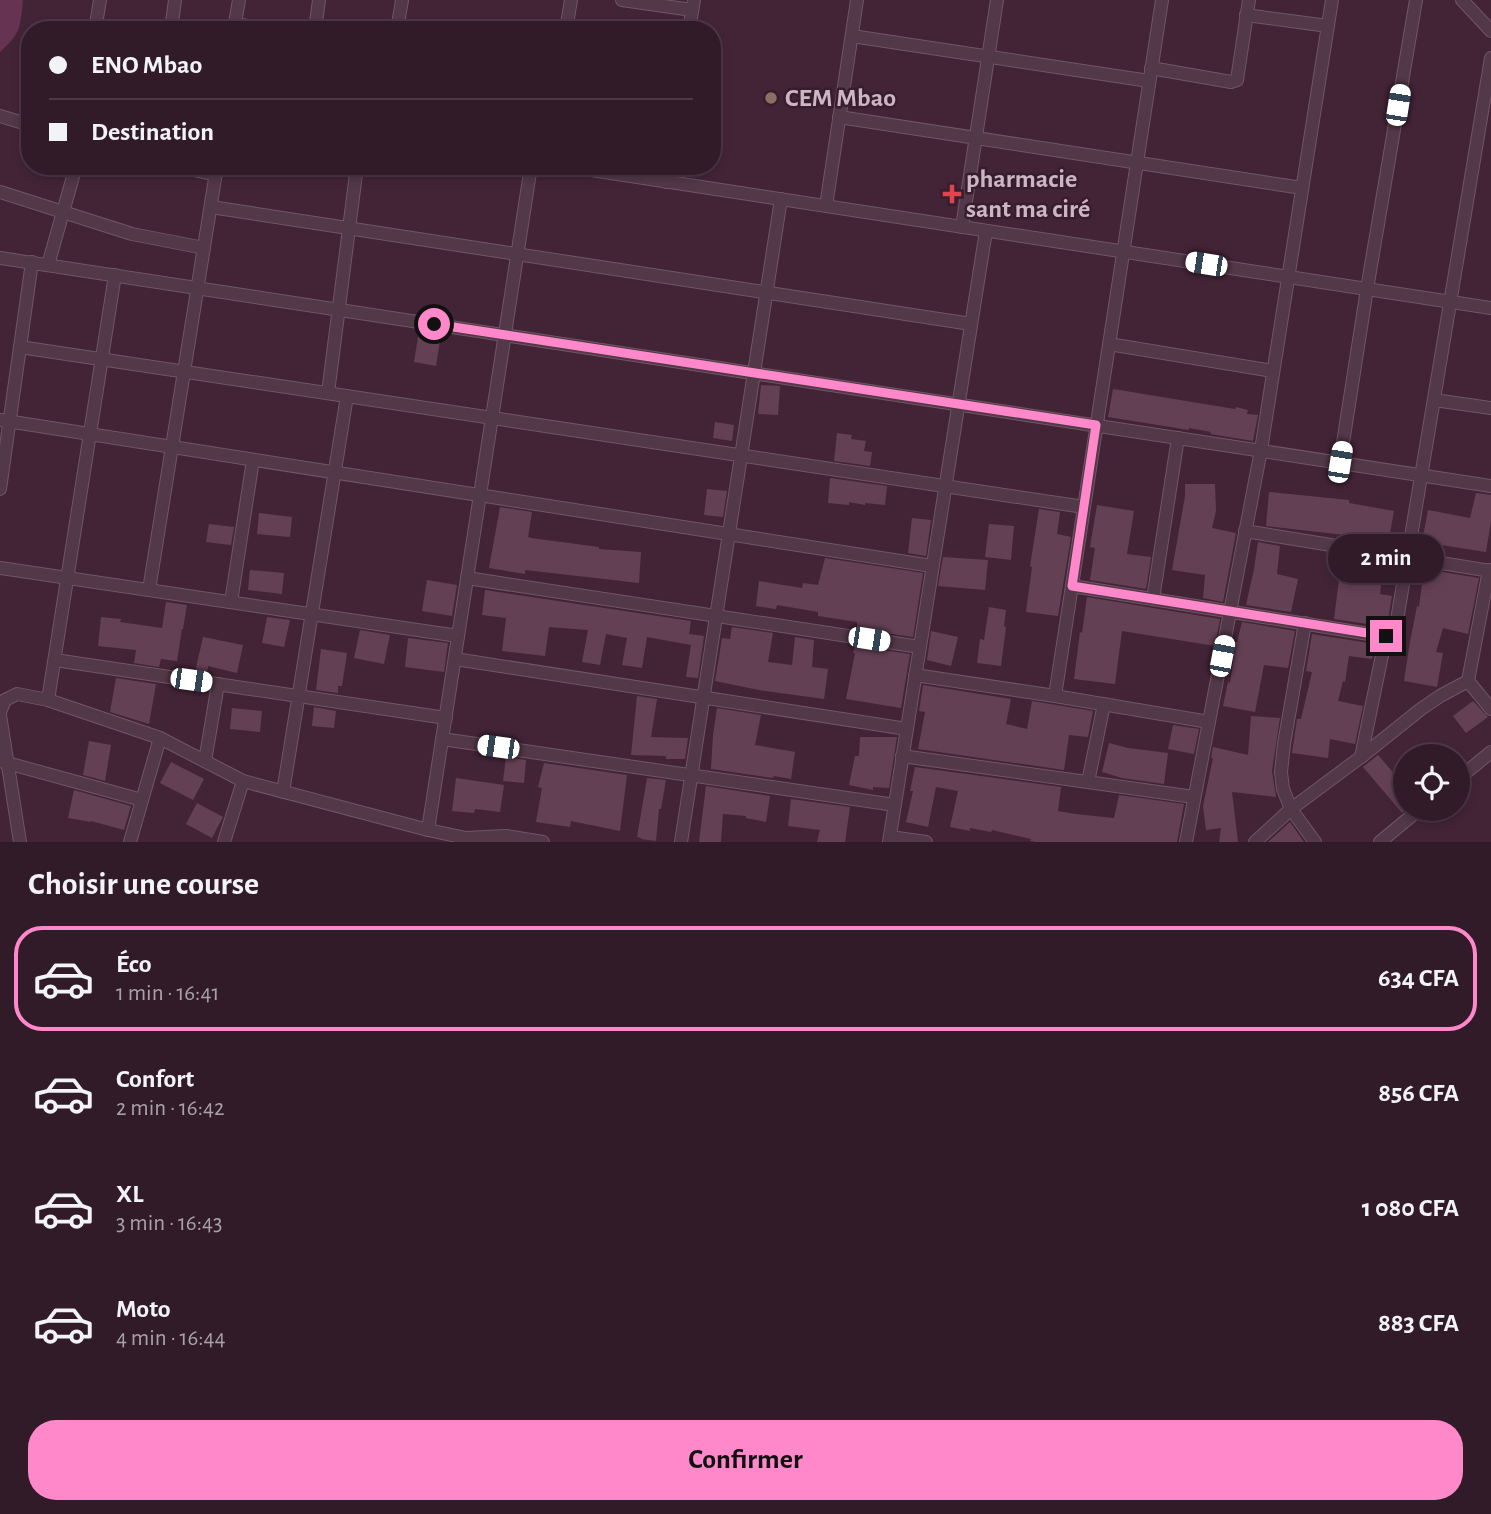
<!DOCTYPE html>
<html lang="fr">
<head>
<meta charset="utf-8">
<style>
  body { margin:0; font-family:"Alegreya Sans",sans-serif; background:#3d2835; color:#f1f3f6; height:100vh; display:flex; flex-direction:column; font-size:26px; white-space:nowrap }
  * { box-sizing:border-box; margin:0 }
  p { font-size:23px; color:#a8a1a8 }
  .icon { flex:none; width:38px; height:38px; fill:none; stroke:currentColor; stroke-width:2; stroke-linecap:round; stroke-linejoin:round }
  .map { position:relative; height:842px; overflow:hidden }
  .panel { display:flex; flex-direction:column; background:#321b29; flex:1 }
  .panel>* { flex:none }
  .guide { position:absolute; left:21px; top:21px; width:700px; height:154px; border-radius:28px; box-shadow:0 4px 10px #0003,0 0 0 2px #4d3946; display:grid; align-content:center; height:154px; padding:0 28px; background:#321b29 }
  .controls { position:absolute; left:1393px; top:744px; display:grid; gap:14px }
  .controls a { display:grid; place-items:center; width:77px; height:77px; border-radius:50%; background:#321b29; box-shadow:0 4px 10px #0003,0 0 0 2px #4d3946; font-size:35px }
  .end { position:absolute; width:32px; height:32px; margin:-16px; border:9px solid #ff88cb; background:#111; box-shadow:0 0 0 4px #111 }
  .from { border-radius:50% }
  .bubble { position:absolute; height:49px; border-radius:24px; background:#321b29; box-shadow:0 4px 10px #0003,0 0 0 2px #4d3946; font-size:23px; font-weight:700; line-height:49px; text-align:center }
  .car { position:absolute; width:21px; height:42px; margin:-21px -10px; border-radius:9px; box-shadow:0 0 5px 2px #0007; background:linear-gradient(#fff 24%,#345 0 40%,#fff 0 76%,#345 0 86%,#fff 0) }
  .guide b { display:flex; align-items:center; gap:24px; height:66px; font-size:26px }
  .guide b+b { border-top:2px solid #4d3946 }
  .guide i { width:18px; height:18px; background:#f1f3f6 }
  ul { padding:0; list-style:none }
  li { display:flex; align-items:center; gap:21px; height:105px; margin:0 14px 10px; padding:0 14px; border:4px solid transparent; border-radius:28px }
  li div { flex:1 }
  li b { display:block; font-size:26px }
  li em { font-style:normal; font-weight:700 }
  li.current { border-color:#ff88cb }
  li>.icon { width:63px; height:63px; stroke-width:1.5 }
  h2 { padding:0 28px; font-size:32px; line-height:84px }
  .primary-button { display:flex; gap:14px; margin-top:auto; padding:14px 28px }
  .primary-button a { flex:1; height:80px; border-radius:28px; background:#ff88cb; color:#111; font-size:28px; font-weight:700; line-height:80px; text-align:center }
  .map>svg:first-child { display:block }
  .water { fill:#673352 }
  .building { fill:#644055 }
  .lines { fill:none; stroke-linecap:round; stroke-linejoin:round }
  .street-casing { stroke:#705666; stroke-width:14 }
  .street { stroke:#533848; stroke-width:12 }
  .route { stroke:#ff88cb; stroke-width:9 }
  .education-dot { fill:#8d6e63; stroke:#381d2d; stroke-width:2.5 }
  .health-dot { fill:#e0444e; stroke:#381d2d; stroke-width:2.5 }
  .labels { text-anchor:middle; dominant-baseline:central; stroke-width:5; stroke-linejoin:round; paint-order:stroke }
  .poi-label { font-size:26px; font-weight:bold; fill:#cdb5c3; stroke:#381d2d; text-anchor:start }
</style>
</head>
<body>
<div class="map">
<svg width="1491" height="842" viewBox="0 0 1491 842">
  <rect width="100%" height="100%" fill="#432437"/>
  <path class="water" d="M0,0H23C20,28 21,33 0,52Z"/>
  <g class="building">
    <polygon points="419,331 441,334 436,366 414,362"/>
    <polygon points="761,385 780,386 778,415 758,414"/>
    <polygon points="1113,389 1235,409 1236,407 1248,410 1247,414 1258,415 1253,441 1210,434 1211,432 1189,428 1189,430 1108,417"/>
    <polygon points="715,422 734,425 732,441 713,438"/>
    <polygon points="837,433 852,435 851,439 866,441 864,451 872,452 870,466 834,461"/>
    <polygon points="830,478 887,486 885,505 865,503 865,505 849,502 849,505 828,503"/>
    <polygon points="1185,484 1215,484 1216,511 1212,528 1236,533 1223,602 1203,598 1205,575 1172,570 1185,496"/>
    <polygon points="707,489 727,491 723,517 704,515"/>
    <polygon points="1269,492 1349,500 1349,503 1394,511 1388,545 1345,538 1345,535 1266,526"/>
    <polygon points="1476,493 1491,495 1491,521 1486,552 1422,542 1428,510 1470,518"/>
    <polygon points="1097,505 1134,511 1127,554 1151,557 1146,589 1090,580 1095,548 1090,547"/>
    <polygon points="500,507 532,512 528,537 531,538 599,547 599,549 641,552 639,583 525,570 525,574 489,568"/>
    <polygon points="1039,509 1060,512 1057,534 1071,537 1058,616 1026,612 1032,567 1030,566"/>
    <polygon points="259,513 292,517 290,537 257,534"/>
    <polygon points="912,518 931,520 926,556 908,553"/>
    <polygon points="209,524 234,527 231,545 206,542"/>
    <polygon points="989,524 1014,526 1011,560 985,557"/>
    <polygon points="1258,542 1280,546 1277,574 1298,579 1291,612 1246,605 1254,569"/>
    <polygon points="1342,556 1384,562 1380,594 1392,596 1387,627 1334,619"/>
    <polygon points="943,557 988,560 985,590 938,586"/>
    <polygon points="825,558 923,573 913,637 857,629 857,622 818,616 818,612 777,605 776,609 756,606 759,581 802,588 803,583 818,585"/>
    <polygon points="1424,569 1479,578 1468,634 1443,628 1436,652 1443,653 1437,687 1404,681 1410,642 1417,606 1419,607"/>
    <polygon points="250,570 284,573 282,594 248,590"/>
    <polygon points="427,580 457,585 452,616 422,611"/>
    <polygon points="485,590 691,621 689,634 704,636 698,678 686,677 691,645 647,637 642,668 622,665 627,638 606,634 600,665 582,662 588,630 549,627 545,656 502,651 506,618 482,615"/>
    <polygon points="1087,597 1220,619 1215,646 1122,631 1115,684 1074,679 1080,632 1082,633"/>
    <polygon points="166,602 187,605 183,629 182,629 177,661 161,659 159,667 134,663 136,650 98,646 101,617 121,619 120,622 162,628"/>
    <polygon points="989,607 1006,610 1004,626 1006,627 1001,666 977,663 980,639 984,640"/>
    <polygon points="267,617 290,620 284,647 262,643"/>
    <polygon points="1242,622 1295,631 1288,668 1264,665 1255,712 1223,706 1228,682 1230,683 1236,642 1237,642"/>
    <polygon points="732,627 773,633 768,662 792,665 795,637 814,640 812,667 828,669 824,699 759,690 715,681 722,638 730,639"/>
    <polygon points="360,630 390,635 384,664 354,658"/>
    <polygon points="931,631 958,637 951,666 927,660"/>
    <polygon points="1312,634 1375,644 1372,659 1349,656 1345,682 1343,681 1338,701 1363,706 1355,744 1330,739 1328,758 1292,753 1297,719 1301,719 1312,672 1306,671"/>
    <polygon points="203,637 243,645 237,673 208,666 207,674 195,672"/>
    <polygon points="408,638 448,643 444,672 405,667"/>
    <polygon points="855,646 910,654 901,708 846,699 855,653 853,653"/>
    <polygon points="321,649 347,653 342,686 338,686 338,693 316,690"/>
    <polygon points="116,678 156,684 149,724 110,712"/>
    <polygon points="923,685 1011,699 1006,724 1027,729 1032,701 1093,711 1088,737 1069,735 1064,770 918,749 925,712 919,711"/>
    <polygon points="637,696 657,699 651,737 688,738 685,759 666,759 666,756 631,755"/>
    <polygon points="1473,701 1488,717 1466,733 1453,716"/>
    <polygon points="314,707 336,711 334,728 312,726"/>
    <polygon points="232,708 262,711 260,732 230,729"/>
    <polygon points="717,708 761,715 755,745 795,752 791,779 774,776 773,778 711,769 713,735"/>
    <polygon points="1251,716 1280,718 1272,771 1276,797 1232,792 1238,842 1219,842 1221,828 1206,830 1203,806 1213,758 1211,758 1213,747 1248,755"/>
    <polygon points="1173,725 1199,729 1194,754 1168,749"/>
    <polygon points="860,737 897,737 889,788 873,787 873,790 849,785 855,756 859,756"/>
    <polygon points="89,741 111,745 105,781 83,775"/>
    <polygon points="1109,743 1128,748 1168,753 1164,784 1122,778 1102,772"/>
    <polygon points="1378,755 1397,777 1405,771 1405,810 1402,813 1363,767"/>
    <polygon points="506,757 526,760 524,783 503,781"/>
    <polygon points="171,762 204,779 193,800 160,783"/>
    <polygon points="544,763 627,775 620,831 571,821 570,827 536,822 542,788 538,787"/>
    <polygon points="915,767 1061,787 1058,811 1075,814 1114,818 1119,795 1184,804 1177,842 1036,842 1030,841 1031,839 992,830 991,832 970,828 970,831 950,827 958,791 936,787 928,827 906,822 913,791 910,791"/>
    <polygon points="456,778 504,785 500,812 475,809 474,813 452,811"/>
    <polygon points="647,778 666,780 661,809 659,809 656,841 641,839 641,838 637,837"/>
    <polygon points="706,786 770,796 766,822 746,818 746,816 723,814 721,842 699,842"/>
    <polygon points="74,790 131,806 124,830 91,821 91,822 68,818"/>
    <polygon points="791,799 850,807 845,842 817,842 820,830 788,826"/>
    <polygon points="197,803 223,817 212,838 186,824"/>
    <polygon points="1290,822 1304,842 1268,842"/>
  </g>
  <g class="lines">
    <g class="street-casing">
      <g id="street">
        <polyline points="622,0 692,10"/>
        <polyline points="1462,0 1491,31"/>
        <polyline points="1246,15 1328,26"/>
        <polyline points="235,24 273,30"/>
        <polyline points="234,29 239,0"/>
        <polyline points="95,30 100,0"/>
        <polyline points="171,30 175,0"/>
        <polyline points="315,30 319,0"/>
        <polyline points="397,30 402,0"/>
        <polyline points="566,30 571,0"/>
        <polyline points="689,30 694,0"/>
        <polyline points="852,36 1149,81"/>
        <polyline points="1151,68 1231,82 1237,80 1249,0"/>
        <polyline points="0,116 30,125"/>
        <polyline points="839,117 1302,188"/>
        <polyline points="177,166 216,175"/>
        <polyline points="565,166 1491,308"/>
        <polyline points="666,182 668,166"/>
        <polyline points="0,192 132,234 204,248"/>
        <polyline points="826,206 857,0"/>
        <polyline points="211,207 971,324"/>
        <polyline points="962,227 997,0"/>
        <polyline points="0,258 1491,486"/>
        <polyline points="48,265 76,166"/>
        <polyline points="1109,344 1273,371"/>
        <polyline points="20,347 1084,507"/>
        <polyline points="328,393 357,166"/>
        <polyline points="1434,400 1491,408"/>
        <polyline points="0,420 932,566"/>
        <polyline points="1340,462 1367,289 1416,0"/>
        <polyline points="0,489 32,262"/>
        <polyline points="1245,531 1491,571"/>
        <polyline points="0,568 458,636"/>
        <polyline points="1489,570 1468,681 1491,709"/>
        <polyline points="467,578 920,647"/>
        <polyline points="1072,586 1394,638 1491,58"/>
        <polyline points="149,590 217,166"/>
        <polyline points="1153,599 1178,438"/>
        <polyline points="231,602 253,460"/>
        <polyline points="1305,623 1284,744 1281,772 1283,789 1291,809 1315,842"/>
        <polyline points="455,659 907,729"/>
        <polyline points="55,660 446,718"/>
        <polyline points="915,675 1055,696 1209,722"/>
        <polyline points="1055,696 1162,0"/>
        <polyline points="48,700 115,275"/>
        <polyline points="0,712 5,700 17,694 48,700 160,738 243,781 428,830 466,838 506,836 543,842"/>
        <polyline points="0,715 20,842"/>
        <polyline points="442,739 895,805"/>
        <polyline points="902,756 1194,797"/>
        <polyline points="1361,757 1386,636"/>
        <polyline points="0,761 142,800"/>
        <polyline points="205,761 218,684"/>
        <polyline points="1458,779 1491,752"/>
        <polyline points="1088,782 1104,704"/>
        <polyline points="283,792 347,396"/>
        <polyline points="428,830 531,166"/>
        <polyline points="890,837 926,842"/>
        <polyline points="130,842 160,738"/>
        <polyline points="224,842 243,781"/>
        <polyline points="681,842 781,199"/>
        <polyline points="889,842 986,231"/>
        <polyline points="1186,842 1261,450 1332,0"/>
        <polyline points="1255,842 1291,809 1361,757 1421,709 1440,696 1468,681"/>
        <polyline points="1380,842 1421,808"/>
      </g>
    </g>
    <use href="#street" class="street"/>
  </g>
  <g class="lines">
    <polyline class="route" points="434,324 1096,425 1072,586 1386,636"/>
  </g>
  <circle class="education-dot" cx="771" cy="98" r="7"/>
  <path class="health-dot" d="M948.5 183.5h7v7h7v7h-7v7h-7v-7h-7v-7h7z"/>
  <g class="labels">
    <g class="poi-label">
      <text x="785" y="98">CEM Mbao</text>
      <text x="966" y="179">pharmacie<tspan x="966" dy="30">sant ma ciré</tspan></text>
    </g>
  </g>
</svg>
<div class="controls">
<a><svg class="icon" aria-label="locate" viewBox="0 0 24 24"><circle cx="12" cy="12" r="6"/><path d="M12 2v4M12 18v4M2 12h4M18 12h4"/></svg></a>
</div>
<i class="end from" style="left:434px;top:324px"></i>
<i class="end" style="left:1386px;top:636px"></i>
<div class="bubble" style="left:1328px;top:534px;width:116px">2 min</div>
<i class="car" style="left:1398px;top:105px;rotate:9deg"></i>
<i class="car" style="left:1206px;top:264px;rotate:279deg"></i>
<i class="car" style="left:1340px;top:462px;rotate:9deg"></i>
<i class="car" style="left:869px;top:639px;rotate:99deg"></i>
<i class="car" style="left:1222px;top:656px;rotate:11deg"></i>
<i class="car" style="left:191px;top:680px;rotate:98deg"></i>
<i class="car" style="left:498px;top:747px;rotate:278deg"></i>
<div class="guide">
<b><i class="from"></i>ENO Mbao</b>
<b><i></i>Destination</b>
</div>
</div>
<section class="panel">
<h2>Choisir une course</h2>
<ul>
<li class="current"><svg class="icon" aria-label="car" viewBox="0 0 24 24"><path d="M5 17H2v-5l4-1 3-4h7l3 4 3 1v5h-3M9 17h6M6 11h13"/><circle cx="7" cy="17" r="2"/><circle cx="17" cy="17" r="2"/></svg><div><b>Éco</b><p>1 min · 16:41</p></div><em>634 CFA</em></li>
<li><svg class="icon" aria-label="car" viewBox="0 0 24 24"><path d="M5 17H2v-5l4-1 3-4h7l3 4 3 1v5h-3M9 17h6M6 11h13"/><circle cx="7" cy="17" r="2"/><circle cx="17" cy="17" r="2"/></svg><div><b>Confort</b><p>2 min · 16:42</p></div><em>856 CFA</em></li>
<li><svg class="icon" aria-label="car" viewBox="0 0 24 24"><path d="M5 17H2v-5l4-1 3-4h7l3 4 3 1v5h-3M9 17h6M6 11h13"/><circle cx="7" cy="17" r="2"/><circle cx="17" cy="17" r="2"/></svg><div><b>XL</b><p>3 min · 16:43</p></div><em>1 080 CFA</em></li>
<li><svg class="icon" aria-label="car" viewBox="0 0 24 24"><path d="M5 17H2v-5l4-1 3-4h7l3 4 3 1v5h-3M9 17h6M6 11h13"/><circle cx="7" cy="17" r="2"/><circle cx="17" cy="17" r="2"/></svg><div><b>Moto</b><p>4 min · 16:44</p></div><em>883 CFA</em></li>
</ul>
<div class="primary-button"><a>Confirmer</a></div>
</section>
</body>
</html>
